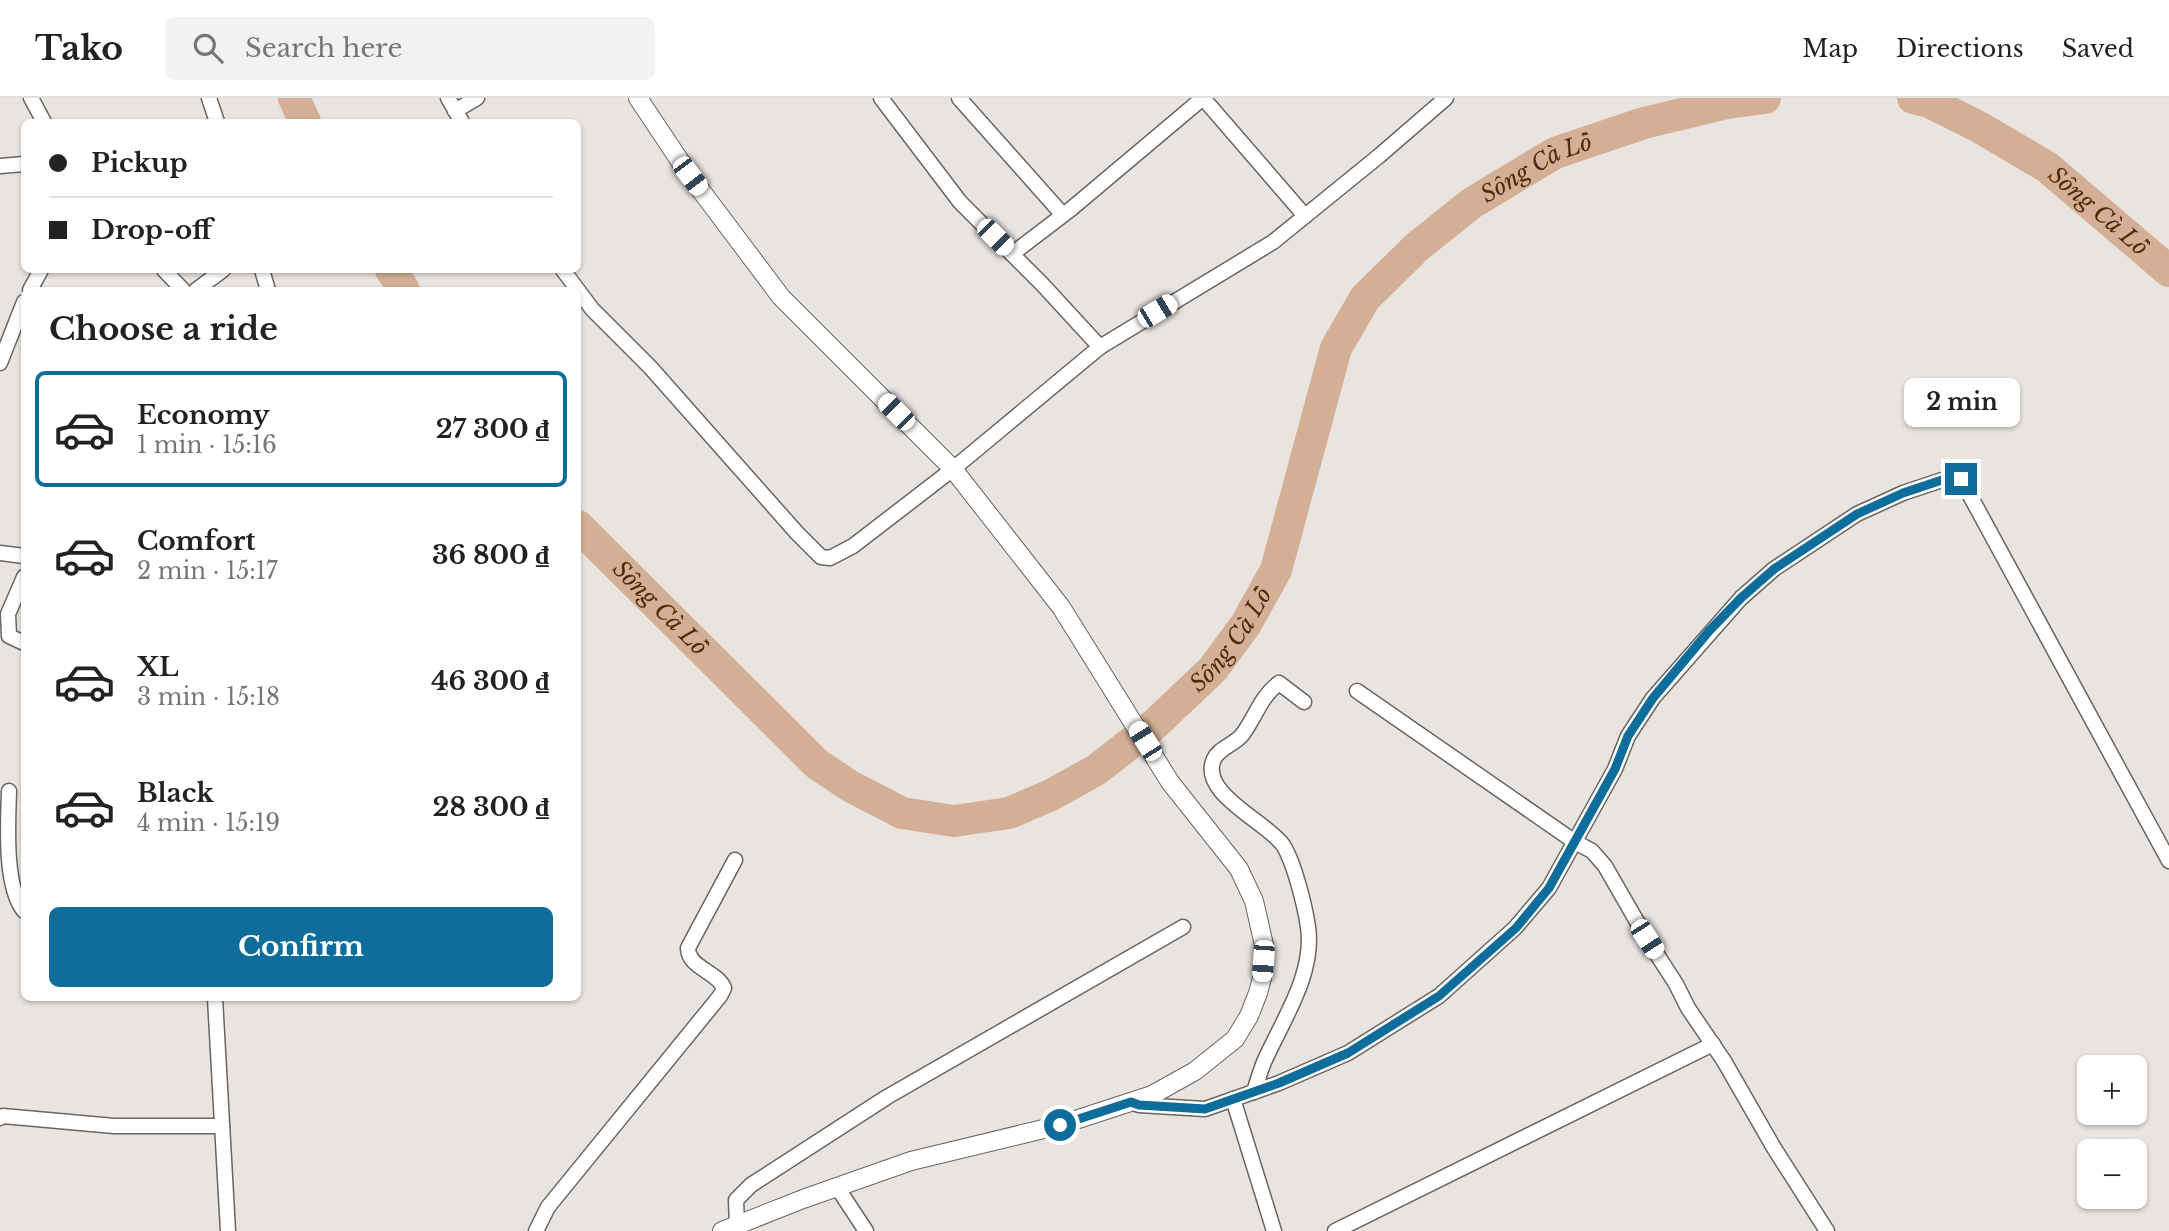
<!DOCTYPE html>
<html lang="en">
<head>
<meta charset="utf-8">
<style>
  body { margin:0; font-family:"Libre Baskerville",serif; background:#f2f2f2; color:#222; height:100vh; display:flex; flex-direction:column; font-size:26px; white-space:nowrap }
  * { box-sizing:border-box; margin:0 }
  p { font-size:23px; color:#767676 }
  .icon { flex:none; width:38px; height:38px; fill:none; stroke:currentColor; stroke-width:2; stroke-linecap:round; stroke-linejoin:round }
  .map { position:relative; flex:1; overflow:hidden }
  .panel { position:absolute; left:21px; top:189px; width:560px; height:714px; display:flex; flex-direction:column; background:#fff; border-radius:10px; box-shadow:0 2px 5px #0004 }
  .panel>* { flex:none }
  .banner { position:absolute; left:21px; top:21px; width:560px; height:154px; border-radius:10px; box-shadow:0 2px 5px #0004; display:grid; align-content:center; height:154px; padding:0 28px; background:#fff }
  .fabs { position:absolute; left:2077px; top:957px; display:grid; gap:14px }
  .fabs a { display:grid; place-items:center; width:70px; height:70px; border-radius:10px; background:#fff; box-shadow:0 2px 5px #0004; font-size:35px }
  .end { position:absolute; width:32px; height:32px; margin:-16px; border:9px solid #0f6d9c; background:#fff; box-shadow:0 0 0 4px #fff }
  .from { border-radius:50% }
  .bubble { position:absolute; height:49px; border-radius:10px; background:#fff; box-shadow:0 2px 5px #0004; font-size:23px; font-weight:700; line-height:49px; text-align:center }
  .car { position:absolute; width:21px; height:42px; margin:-21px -10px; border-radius:9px; box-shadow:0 0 5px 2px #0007; background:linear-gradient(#fff 24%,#345 0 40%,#fff 0 76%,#345 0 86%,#fff 0) }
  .banner b { display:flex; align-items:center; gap:24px; height:66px; font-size:26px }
  .banner b+b { border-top:2px solid #e0e0e0 }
  .banner i { width:18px; height:18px; background:#222 }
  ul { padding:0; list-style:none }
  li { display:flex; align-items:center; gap:21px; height:116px; margin:0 14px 10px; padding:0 14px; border:4px solid transparent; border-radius:10px }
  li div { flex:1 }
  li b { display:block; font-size:26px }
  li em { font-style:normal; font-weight:700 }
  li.current { border-color:#0f6d9c }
  li>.icon { width:63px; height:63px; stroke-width:1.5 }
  h2 { padding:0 28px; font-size:32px; line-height:84px }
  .cta { display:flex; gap:14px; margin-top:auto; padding:14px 28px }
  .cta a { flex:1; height:80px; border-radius:10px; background:#0f6d9c; color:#fff; font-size:28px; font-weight:700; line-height:80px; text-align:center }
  header { display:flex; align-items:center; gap:42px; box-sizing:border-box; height:98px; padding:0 35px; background:#fff; border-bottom:2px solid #e0e0e0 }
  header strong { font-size:33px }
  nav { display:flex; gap:38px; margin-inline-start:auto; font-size:24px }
  .search { width:490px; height:63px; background:#f2f2f2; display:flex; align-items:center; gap:18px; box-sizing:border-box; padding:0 24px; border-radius:10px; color:#767676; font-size:26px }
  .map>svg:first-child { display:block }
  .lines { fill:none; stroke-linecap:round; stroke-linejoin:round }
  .river { stroke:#d3af95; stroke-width:32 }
  .minor-casing { stroke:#696561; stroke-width:17 }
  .tertiary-casing { stroke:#696561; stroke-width:20 }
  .minor { stroke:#fff; stroke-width:14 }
  .tertiary { stroke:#fff; stroke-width:18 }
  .route { stroke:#0f6d9c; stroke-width:9 }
  .labels { text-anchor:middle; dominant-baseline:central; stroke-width:5; stroke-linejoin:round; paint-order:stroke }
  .water-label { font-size:23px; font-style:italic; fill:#4f2b0b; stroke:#f7f1ee }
</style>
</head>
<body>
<header>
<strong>Tako</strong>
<div class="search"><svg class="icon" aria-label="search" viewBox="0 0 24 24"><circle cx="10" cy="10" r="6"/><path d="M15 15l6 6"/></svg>Search here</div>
<nav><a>Map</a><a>Directions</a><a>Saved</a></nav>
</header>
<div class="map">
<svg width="2169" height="1133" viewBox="0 0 2169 1133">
  <rect width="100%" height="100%" fill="#e9e4e0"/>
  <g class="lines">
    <g class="river">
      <polyline points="294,0 305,24"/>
      <path id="s1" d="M1913,0L1929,4L1979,29L2047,69L2169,173"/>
      <polyline points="391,172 404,192"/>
      <path id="s2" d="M578,428L817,666L850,688L902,715L954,723L1009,715L1051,697L1096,672L1155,626L1213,571L1246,526L1276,472L1336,250L1365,200L1417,149L1472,105L1555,55L1644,25L1727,5L1765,0"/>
    </g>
    <g class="minor-casing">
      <g id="minor">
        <polyline points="31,0 44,24"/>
        <polyline points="209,0 217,24"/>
        <polyline points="448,0 462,24"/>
        <polyline points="881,0 960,104 1042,186 1100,249"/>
        <polyline points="959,0 1063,117"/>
        <polyline points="1203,0 1305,118"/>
        <polyline points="455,13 477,0"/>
        <polyline points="0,68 24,66"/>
        <polyline points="1012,156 1071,111 1203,0"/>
        <polyline points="164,172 183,192"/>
        <polyline points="262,172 268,192"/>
        <polyline points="563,172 592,211 650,269 797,435 821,459 830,460 853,448 953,371 1100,249 1273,144 1379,58 1446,0"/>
        <polyline points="30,192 41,172"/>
        <polyline points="196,192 223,172"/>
        <polyline points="0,265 24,204"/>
        <polyline points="0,455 24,458"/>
        <polyline points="24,479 8,516 9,538 24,545"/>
        <polyline points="1357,593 1575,744 1592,753 1605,768 1647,841 1676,886 1688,910 1724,963 1774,1050 1827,1133"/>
        <path d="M9,693C8,726 4,788 24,813"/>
        <polyline points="215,900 228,1133"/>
        <path d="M1254,994C1257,984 1260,974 1264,964C1282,923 1315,876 1308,829C1305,808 1294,764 1283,747C1267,724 1198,695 1214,661C1219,650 1235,646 1242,637C1255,620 1261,598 1279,585L1304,604"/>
        <polyline points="1233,1001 1274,1133"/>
        <polyline points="1131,1004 1139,1007 1205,1011 1279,985 1348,955 1439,898 1515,830 1549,790 1615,671 1628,638 1653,600 1741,500 1774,471 1857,416 1903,395 1942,382 1961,381 2169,763"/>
        <polyline points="0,1020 3,1018 114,1028 222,1028"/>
        <polyline points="837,1089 866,1133"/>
        <polyline points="737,1127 736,1102 751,1087 887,999 1183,829"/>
        <path d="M536,1133L548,1109L720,898L724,890C717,873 688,870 688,850L735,762"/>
        <polyline points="1335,1133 1713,946"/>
      </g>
    </g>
    <g class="tertiary-casing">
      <polyline id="tertiary" points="638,0 690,78 781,199 953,371 1061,509 1170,684 1239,771 1254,803 1264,847 1262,880 1258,895 1249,918 1235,941 1195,973 1152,997 1060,1027 911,1063 803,1101 722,1133"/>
    </g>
    <use href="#minor" class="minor"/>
    <use href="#tertiary" class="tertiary"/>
  </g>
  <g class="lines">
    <polyline class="route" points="1060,1027 1131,1004 1139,1007 1205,1011 1279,985 1348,955 1439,898 1516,830 1549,790 1615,671 1628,638 1653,600 1709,533 1741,500 1774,471 1857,416 1903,395 1942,382 1961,381"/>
  </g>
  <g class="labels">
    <g class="water-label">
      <text stroke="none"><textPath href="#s2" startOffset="1418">Sông Cà Lồ</textPath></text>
      <text stroke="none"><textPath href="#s1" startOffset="219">Sông Cà Lồ</textPath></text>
      <text stroke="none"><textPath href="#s2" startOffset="116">Sông Cà Lồ</textPath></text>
      <text stroke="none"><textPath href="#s2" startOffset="830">Sông Cà Lồ</textPath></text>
    </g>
  </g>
</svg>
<div class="fabs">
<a>+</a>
<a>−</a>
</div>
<i class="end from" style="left:1060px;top:1027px"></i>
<i class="end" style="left:1961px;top:381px"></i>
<div class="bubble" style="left:1904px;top:280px;width:116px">2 min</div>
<i class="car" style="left:690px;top:78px;rotate:143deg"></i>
<i class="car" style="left:995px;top:139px;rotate:135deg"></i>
<i class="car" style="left:1157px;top:213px;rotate:59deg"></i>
<i class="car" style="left:896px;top:314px;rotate:315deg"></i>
<i class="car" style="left:1145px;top:643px;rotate:328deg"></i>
<i class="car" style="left:1647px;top:841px;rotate:147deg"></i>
<i class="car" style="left:1263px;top:863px;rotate:184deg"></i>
<div class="banner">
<b><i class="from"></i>Pickup</b>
<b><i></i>Drop-off</b>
</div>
<section class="panel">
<h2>Choose a ride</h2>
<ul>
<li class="current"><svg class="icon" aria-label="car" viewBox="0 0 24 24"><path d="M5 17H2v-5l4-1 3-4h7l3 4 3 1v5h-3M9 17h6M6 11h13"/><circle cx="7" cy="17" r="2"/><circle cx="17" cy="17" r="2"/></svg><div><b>Economy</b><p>1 min · 15:16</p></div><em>27 300 ₫</em></li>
<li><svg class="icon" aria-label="car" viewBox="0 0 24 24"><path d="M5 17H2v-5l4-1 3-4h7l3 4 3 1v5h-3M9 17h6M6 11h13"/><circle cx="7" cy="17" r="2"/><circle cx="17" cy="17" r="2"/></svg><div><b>Comfort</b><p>2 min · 15:17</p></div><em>36 800 ₫</em></li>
<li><svg class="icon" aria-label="car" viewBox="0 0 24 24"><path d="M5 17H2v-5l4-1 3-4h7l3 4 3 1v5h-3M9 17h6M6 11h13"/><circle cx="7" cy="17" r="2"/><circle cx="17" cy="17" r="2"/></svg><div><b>XL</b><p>3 min · 15:18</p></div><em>46 300 ₫</em></li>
<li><svg class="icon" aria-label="car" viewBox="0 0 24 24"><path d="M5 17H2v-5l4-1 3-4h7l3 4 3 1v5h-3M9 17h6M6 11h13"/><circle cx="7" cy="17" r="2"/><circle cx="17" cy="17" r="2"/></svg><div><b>Black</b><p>4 min · 15:19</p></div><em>28 300 ₫</em></li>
</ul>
<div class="cta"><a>Confirm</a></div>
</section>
</div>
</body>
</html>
